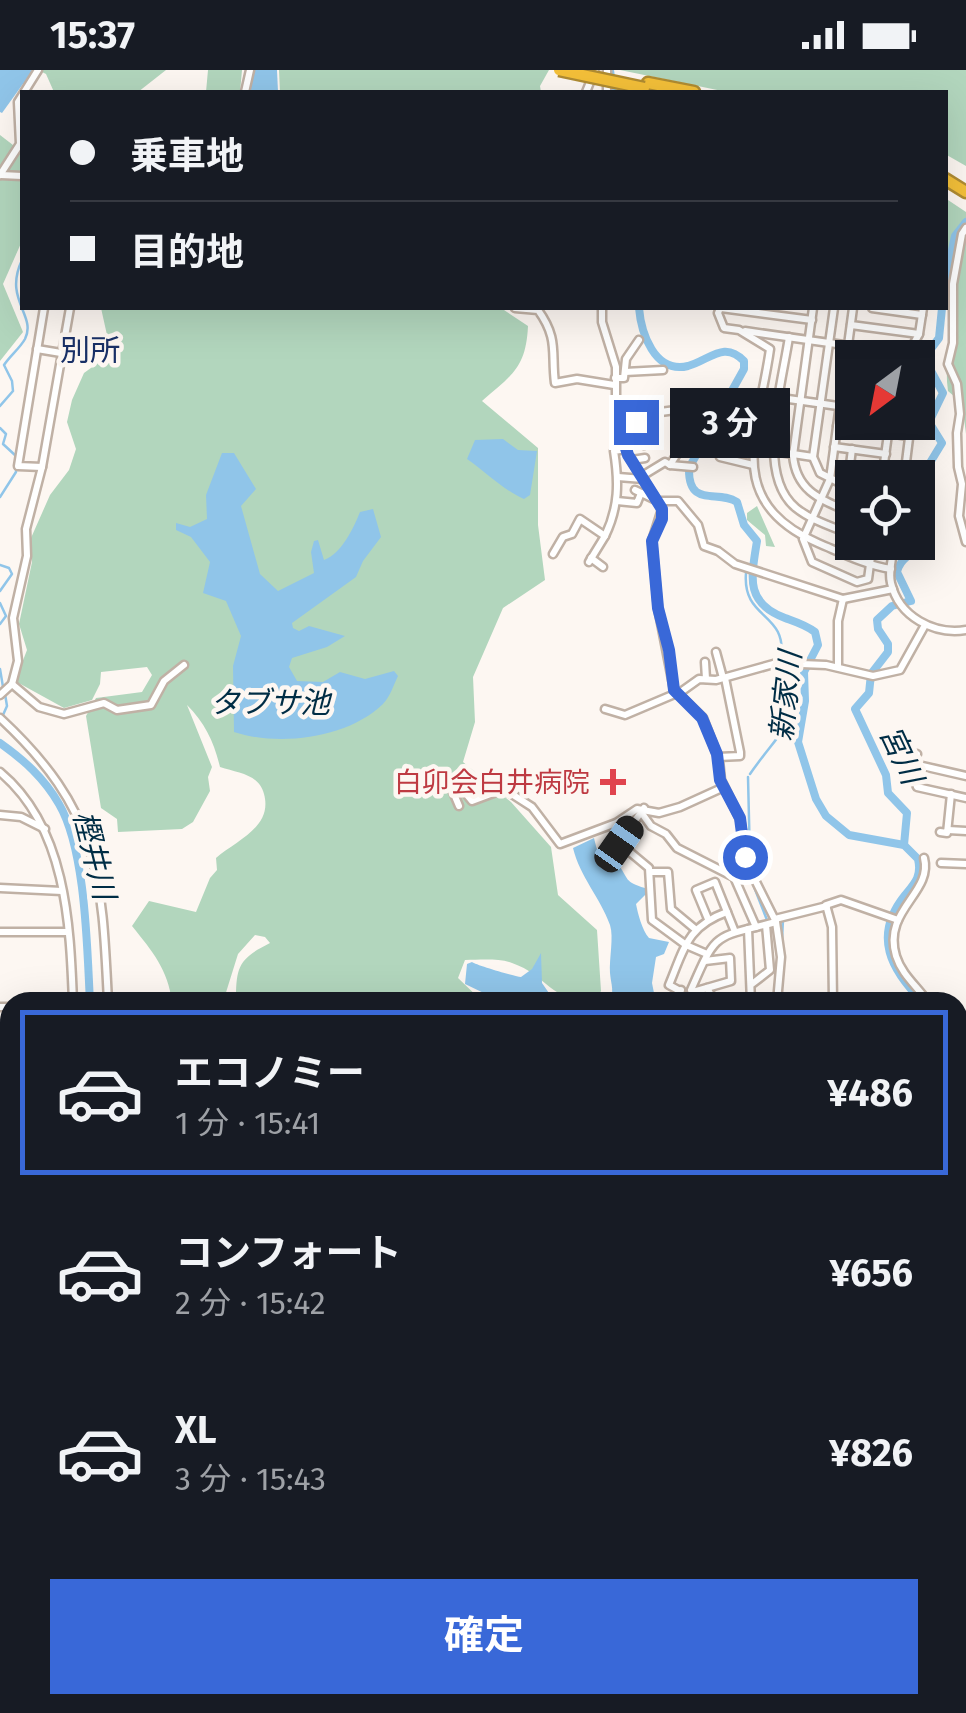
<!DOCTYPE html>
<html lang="ja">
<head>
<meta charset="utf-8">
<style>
  body { margin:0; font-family:"Fira Sans","Noto Sans JP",sans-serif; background:#20242c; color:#f1f3f6; height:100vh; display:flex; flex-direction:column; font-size:38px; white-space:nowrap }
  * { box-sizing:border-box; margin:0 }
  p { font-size:32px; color:#9ea1a6 }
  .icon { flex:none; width:55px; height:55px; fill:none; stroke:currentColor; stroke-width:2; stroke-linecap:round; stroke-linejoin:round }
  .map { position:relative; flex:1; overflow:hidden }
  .panel { position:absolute; left:0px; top:922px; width:968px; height:722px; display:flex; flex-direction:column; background:#171b24; border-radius:30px 30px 0 0; box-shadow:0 10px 40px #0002 }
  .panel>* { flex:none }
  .guide { position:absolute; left:20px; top:20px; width:928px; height:220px; border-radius:0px; box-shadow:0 10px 40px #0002; display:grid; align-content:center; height:220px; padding:0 50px; background:#171b24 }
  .needle { width:65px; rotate:212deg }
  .buttons { position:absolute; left:835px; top:270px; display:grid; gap:20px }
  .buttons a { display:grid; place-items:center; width:100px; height:100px; border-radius:0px; background:#171b24; box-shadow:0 10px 40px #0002; font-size:50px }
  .end { position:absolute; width:45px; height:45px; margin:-22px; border:12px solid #3968d8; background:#fff; box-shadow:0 0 0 5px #fff }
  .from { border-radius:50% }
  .bubble { position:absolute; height:70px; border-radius:0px; background:#171b24; box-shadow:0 10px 40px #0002; font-size:32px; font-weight:700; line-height:70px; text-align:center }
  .car { position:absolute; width:30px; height:60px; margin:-30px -15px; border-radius:12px; box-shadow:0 0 8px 2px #0007; background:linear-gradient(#222 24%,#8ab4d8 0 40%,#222 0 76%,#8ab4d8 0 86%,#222 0) }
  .guide b { display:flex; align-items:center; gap:35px; height:95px; font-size:38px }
  .guide b+b { border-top:2px solid #363941 }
  .guide i { width:25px; height:25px; background:#f1f3f6 }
  ul { padding:18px 0 0; list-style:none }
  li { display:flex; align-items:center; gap:30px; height:165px; margin:0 20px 15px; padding:0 30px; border:5px solid transparent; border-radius:0px }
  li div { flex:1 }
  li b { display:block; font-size:38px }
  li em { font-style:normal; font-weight:700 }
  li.active { border-color:#3968d8 }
  li>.icon { width:90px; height:90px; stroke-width:1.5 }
  .primary-button { display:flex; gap:20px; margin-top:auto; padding:20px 50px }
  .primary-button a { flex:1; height:115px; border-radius:0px; background:#3968d8; color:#fff; font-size:40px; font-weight:700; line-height:115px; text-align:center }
  .status { display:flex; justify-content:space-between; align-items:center; height:70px; padding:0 50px; background:#171b24; direction:ltr }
  .status svg { height:28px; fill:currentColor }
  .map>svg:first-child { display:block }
  .green { fill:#b2d6bd }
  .water { fill:#90c5e9 }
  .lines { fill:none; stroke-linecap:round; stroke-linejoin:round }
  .stream { stroke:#90c5e9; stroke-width:2.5 }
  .river { stroke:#90c5e9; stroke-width:8 }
  .minor-casing { stroke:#c0b1a5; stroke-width:11 }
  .major-casing { stroke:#b08c32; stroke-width:14 }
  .highway-casing { stroke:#b08c32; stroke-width:15 }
  .minor { stroke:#fff; stroke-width:6 }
  .major { stroke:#f8d988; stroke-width:9 }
  .highway { stroke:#f4c039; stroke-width:10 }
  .rail-casing { stroke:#4b4540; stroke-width:6 }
  .rail { stroke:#fdf7f2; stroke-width:2.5; stroke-dasharray:8; stroke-linecap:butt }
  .highway-bridge-casing { stroke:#b08c32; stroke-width:15; stroke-linecap:butt }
  .highway-bridge { stroke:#f4c039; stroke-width:10 }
  .route { stroke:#3968d8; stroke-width:12 }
  .health-dot { fill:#e0444e; stroke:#fdf7f2; stroke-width:4 }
  .labels { text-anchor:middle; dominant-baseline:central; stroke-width:9; stroke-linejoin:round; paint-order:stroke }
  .health-label { font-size:28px; fill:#be3a42; stroke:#fdf7f2; text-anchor:end }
  .neighbourhood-label { font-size:30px; fill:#193067; stroke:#fdf7f2 }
  .water-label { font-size:30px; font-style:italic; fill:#002d45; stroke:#fdf7f2 }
</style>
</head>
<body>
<div class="status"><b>15:37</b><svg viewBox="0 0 49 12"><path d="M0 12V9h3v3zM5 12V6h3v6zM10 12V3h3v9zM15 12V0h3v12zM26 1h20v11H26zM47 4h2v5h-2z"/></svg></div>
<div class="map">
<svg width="966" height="1643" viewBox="0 0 966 1643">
  <rect width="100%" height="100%" fill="#fdf7f2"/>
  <g class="green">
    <polygon points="38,0 166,0 138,22 54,22 46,4"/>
    <polygon points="208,0 242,0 240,22 206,22"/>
    <polygon points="279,0 549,0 540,16 541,22 280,22"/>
    <polygon points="620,0 966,0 966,96 945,84 945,22 727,22"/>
    <polygon points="0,65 22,82 22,171 3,214 23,262 0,291"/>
    <path d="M945,128L966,142V364L962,333L948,321C944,294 951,267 950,240C948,203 945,166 945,128Z"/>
    <path d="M101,238H501L528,256C526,298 512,305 482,331L538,378V455L545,510L503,538L473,607L475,652L463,692L511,732L551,777L558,825L597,860L601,921L595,932C550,932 547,905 512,893C498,888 480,890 465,890L458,908L483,932H236C236,897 238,889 270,873L265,867L255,865L238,884L223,932H172C168,900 153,882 132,856L149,831L196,842L210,808L217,800L216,788C237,770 273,757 264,724C259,704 238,703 220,697C214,672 205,653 187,635L212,697L208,707L210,721L193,752L182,759L118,762L117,749L101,738L86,646L96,628L142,622L152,605L147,597L101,602L100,614L92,630L64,638L15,611L27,580L19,554L32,492L31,468L50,425L69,400L76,379L67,352L72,330L84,303L95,295L109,274Z"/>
    <polygon points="757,436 775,477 766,476 765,465 747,450 747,443"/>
    <polygon points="0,1391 10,1392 10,1442 2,1442"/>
  </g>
  <g class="water">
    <polygon points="0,0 33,0 2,43 0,42"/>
    <polygon points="253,0 277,0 278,22 247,22"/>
    <path d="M503,369L518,380L537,381L530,425L524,429C502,419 487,403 467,389L475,370Z"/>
    <path d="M222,383H234L256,419L241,436L260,504L278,521L314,503L311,482L314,471L318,470L324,490C342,483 353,459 360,442L373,439L381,467L363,491L356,507L292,553L293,558L299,561L309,556L345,566L327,577L292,588L289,597L297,611L323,612L340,602L365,609L394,601L398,606C394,614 390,627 383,634C348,668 280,677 234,662L233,596L241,566L226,531L203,523L210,492L191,467L176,460V453L190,457L207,449L206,425Z"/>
    <path d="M594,768L597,780L607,792L618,794C629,809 624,812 645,818L646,824L636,834C638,844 642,860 649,868L669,872L664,884L656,887L652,913L654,923L670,932H609C615,922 611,915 610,903C609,889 614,867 610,855C600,827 580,807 573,778Z"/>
    <path d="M541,883L542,913L551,926L570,929L571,932H494L492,927L465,914L467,894L472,892C476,895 513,906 521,907L532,899Z"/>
  </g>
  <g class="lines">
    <g class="stream">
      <polyline points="24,14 24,9"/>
      <path d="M0,336L13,321L12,311L4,295C10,286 20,278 25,269C37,245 3,230 22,190"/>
      <polyline points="0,358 6,364 3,374 16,386 16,402 0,427"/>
      <polyline points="0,495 9,498 12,504 0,521"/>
      <path d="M746,503C742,551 788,541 781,589"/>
      <polyline points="0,533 6,546 0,554"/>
      <polyline points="0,599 3,617"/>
      <polyline points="3,645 7,636 5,624"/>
      <polyline points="799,654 802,654"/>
      <path d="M750,704C786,652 797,662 780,596"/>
      <polyline points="748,707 750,790"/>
      <polyline points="749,804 767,850"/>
      <polyline points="770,859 771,875"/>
      <polyline points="782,870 783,849"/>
    </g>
    <g class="river">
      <polyline points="610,0 613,22"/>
      <polyline points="945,212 955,166 966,152"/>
      <path d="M639,238C641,262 654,304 688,296C710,290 724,270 744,291V299L689,398C688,439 718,419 737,432L744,455L757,471C751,508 745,533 785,548C796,552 806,555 815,562L818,575L804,602L805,631L798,672L816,729L826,746L849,765L904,775L918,789C922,806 915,813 905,825C872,866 891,900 923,932"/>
      <polyline points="918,472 928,396 942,373 929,352 943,323 924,288 939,268 942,238"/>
      <path d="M0,673C24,690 44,708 59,734C86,780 87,879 90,932"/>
      <path d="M904,775L907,743L888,723L886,705L855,639L869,623L871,604L888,582V574L878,559L877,550L892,536L911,531L897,502C900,487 914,486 917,472"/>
      <polyline points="958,1008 966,1022"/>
      <polyline points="958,1139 966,1124"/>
      <polyline points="958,1331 966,1335"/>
      <polyline points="199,1635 202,1643"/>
    </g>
    <g class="minor-casing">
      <g id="minor">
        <polyline points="607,0 607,22"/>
        <polyline points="245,22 250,0"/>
        <polyline points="586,22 595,0"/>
        <polyline points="0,105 20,74 18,32 38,0"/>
        <polyline points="1,105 22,106"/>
        <polyline points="966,158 962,164 953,214 953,273 948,294 957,314 960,344 957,363 958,397 962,414 959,446 966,472"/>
        <path d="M515,238L538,240C559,269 551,283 555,313L577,309L614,315"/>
        <polyline points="602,238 602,252 616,297 616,347 628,385 662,439 652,471 658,538 674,620 703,648 719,690 721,710 740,749 748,796 776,852 781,887 777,932"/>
        <path d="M720,238L718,243L724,258L739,260L770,279C759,359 721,431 818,473C842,483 865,495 891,499"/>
        <polyline points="721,238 812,250"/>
        <path d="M813,238L793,385C796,422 822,430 852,443"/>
        <polyline points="834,238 813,387 820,403 852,419"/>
        <polyline points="853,238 830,409 803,469 812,492 857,512 868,509 873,472"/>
        <polyline points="872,238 922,245"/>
        <polyline points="851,255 919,264"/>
        <polyline points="745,261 907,284"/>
        <path d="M789,267C782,314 755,405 796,438C812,451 834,457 852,465"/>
        <polyline points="37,279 61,283"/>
        <polyline points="907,286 919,264 923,238"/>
        <polyline points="625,302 663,300"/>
        <polyline points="615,308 624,308 626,289 639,270"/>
        <polyline points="760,325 852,338"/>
        <polyline points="837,356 909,366"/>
        <polyline points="631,357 644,375"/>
        <polyline points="620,358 631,357 653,343 683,339 684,373 670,395 665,392 642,406"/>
        <polyline points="834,377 886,384"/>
        <polyline points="753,378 813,387"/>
        <polyline points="852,379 850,395 878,408"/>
        <polyline points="632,390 645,388"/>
        <polyline points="670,395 693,397"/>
        <polyline points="753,395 720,387 739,367 754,369"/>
        <polyline points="42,397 18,396 44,238"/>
        <polyline points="618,407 643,409"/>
        <polyline points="882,408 888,364"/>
        <polyline points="904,408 911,352"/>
        <polyline points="635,420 658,431 678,431 698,455 704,476 718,481 735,494 843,529 893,519"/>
        <polyline points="617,431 637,433 641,423"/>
        <path d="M895,472C893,485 888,501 891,513C899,547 934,565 966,560"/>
        <path d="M553,484L563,467L572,464L580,449L605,466C619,437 619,412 614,381L626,379"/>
        <polyline points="591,488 603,497"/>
        <polyline points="589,492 605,466"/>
        <polyline points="716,582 723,608"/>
        <polyline points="705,592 706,609"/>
        <polyline points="838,597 838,551 843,529"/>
        <polyline points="12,614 39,637 64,644 104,633 117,640 151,635 164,611 184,595"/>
        <polyline points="678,624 699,609 716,610 777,593 826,595 873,606 900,600 925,555"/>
        <polyline points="0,625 12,614 18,591 13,548 27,486 26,459 42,397 70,238"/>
        <polyline points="605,639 625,645 677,623"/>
        <path d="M0,648C99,740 102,804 108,932"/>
        <polyline points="917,684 912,704 917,717 966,728"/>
        <polyline points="718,687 740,686 740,682 725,608"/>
        <polyline points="914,694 966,706"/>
        <path d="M0,702C66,757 70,853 73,932"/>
        <polyline points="459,736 451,717 454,709 472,731 504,719 532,737 560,774 616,753 637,739 659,743 680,737 724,717"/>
        <polyline points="644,738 619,773 649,798 652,850 686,875 707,884"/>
        <polyline points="641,742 651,756 666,764 677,778 734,807 756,857"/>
        <polyline points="0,745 21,747 45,759"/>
        <polyline points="948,760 966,761"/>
        <polyline points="940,762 947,763 951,724"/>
        <path d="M924,788C933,823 882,840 896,886C902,905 917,916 928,932"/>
        <polyline points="941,793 966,794"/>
        <polyline points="651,802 668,802 671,839 695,859"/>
        <polyline points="0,818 62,821"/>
        <polyline points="708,849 696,820 715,812 735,862"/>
        <polyline points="775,849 827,836"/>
        <polyline points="748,859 751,932"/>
        <polyline points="0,862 68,862"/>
        <polyline points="752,914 770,900 766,855"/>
        <polyline points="707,918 715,932"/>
        <polyline points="681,920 679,926 684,932"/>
        <path d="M691,920C717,860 714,868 776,852"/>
        <path d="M680,921L669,915C684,879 687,856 727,842"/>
        <polyline points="693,922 731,911 730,888 705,891"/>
        <polyline points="833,932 832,857 826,835 841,830 898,850"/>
        <polyline points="0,937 10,937"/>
        <polyline points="958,948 966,952"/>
        <polyline points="958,1000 966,1013"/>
        <polyline points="0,1023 10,1023"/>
        <polyline points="958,1082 964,1050"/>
        <polyline points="958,1091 966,1091"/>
        <polyline points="958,1132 966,1114"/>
        <polyline points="958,1149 966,1134"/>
        <polyline points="0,1186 10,1180"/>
        <polyline points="0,1203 4,1283 1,1350 5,1376 0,1389"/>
        <polyline points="958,1301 966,1305"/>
        <polyline points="958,1325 966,1329"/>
        <polyline points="958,1337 966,1340"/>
        <polyline points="958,1350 966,1349"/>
        <polyline points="958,1389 966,1401"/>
        <polyline points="958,1455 966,1459"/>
        <polyline points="0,1527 2,1454"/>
        <polyline points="0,1583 10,1583"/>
        <polyline points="958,1609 966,1608"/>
        <polyline points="958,1634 966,1641"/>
        <polyline points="91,1635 94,1643"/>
        <polyline points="220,1635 225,1643"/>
        <polyline points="605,1635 606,1643"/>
        <polyline points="628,1635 630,1643"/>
        <polyline points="829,1635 842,1643"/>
        <polyline points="550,1643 552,1635"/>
        <polyline points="573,1643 574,1635"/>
        <polyline points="787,1643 803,1635"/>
        <polyline points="936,1643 938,1635"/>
      </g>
    </g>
    <g class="major-casing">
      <g id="major">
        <polyline points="958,1232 966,1232"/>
        <polyline points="0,1288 10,1291"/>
        <polyline points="721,1643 724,1635"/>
      </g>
    </g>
    <g class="highway-casing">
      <g id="highway">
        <polyline points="648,13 694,22"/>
        <polyline points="945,109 966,122"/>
      </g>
    </g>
    <use href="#minor" class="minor"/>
    <use href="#major" class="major"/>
    <use href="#highway" class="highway"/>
    <g class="rail-casing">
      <g id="rail">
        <polyline points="0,1126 10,1126"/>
        <polyline points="958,1242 966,1242"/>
      </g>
    </g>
    <use href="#rail" class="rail"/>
    <g class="highway-bridge-casing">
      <polyline id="highway-bridge" points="559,0 644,18"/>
    </g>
    <use href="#highway-bridge" class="highway-bridge"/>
  </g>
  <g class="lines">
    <polyline class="route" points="636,352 620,358 628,385 662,439 662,449 652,471 658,538 669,580 674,620 702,648 717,684 720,710 740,748 745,787"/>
  </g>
  <path class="health-dot" d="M608 697h10v10h10v10h-10v10h-10v-10h-10v-10h10z"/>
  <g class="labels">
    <g class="health-label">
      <text x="590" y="712">白卯会白井病院</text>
    </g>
    <g class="neighbourhood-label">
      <text x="90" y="281">別所</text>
    </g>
    <g class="water-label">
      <text transform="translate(786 626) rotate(-84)">新家川</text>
      <text x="270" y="633">タブサ池</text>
      <text transform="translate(901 685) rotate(65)">宮川</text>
      <text transform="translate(94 785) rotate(76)">樫井川</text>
    </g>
  </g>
</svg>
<div class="buttons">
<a><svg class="needle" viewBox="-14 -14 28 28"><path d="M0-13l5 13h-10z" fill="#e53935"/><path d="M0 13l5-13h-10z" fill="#9ea1a6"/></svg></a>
<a><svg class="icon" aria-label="locate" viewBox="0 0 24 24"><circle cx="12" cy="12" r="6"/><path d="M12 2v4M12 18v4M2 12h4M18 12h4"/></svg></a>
</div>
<i class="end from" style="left:745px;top:787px"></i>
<i class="end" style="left:636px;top:352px"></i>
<div class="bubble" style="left:670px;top:318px;width:120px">3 分</div>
<i class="car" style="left:619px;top:774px;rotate:35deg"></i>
<div class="guide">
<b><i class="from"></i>乗車地</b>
<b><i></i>目的地</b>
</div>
<section class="panel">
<ul>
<li class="active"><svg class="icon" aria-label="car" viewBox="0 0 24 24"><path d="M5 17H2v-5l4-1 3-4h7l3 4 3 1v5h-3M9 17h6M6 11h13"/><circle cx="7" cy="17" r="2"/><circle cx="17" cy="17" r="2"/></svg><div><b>エコノミー</b><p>1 分 · 15:41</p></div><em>¥486</em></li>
<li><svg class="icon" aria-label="car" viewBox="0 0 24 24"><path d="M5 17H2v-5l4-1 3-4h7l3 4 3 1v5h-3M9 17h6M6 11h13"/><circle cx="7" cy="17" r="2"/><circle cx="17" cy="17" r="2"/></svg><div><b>コンフォート</b><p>2 分 · 15:42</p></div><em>¥656</em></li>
<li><svg class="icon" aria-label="car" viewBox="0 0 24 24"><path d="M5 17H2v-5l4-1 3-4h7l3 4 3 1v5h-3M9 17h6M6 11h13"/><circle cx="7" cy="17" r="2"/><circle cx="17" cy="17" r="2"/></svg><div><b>XL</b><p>3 分 · 15:43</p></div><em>¥826</em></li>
</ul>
<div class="primary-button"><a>確定</a></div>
</section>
</div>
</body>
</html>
